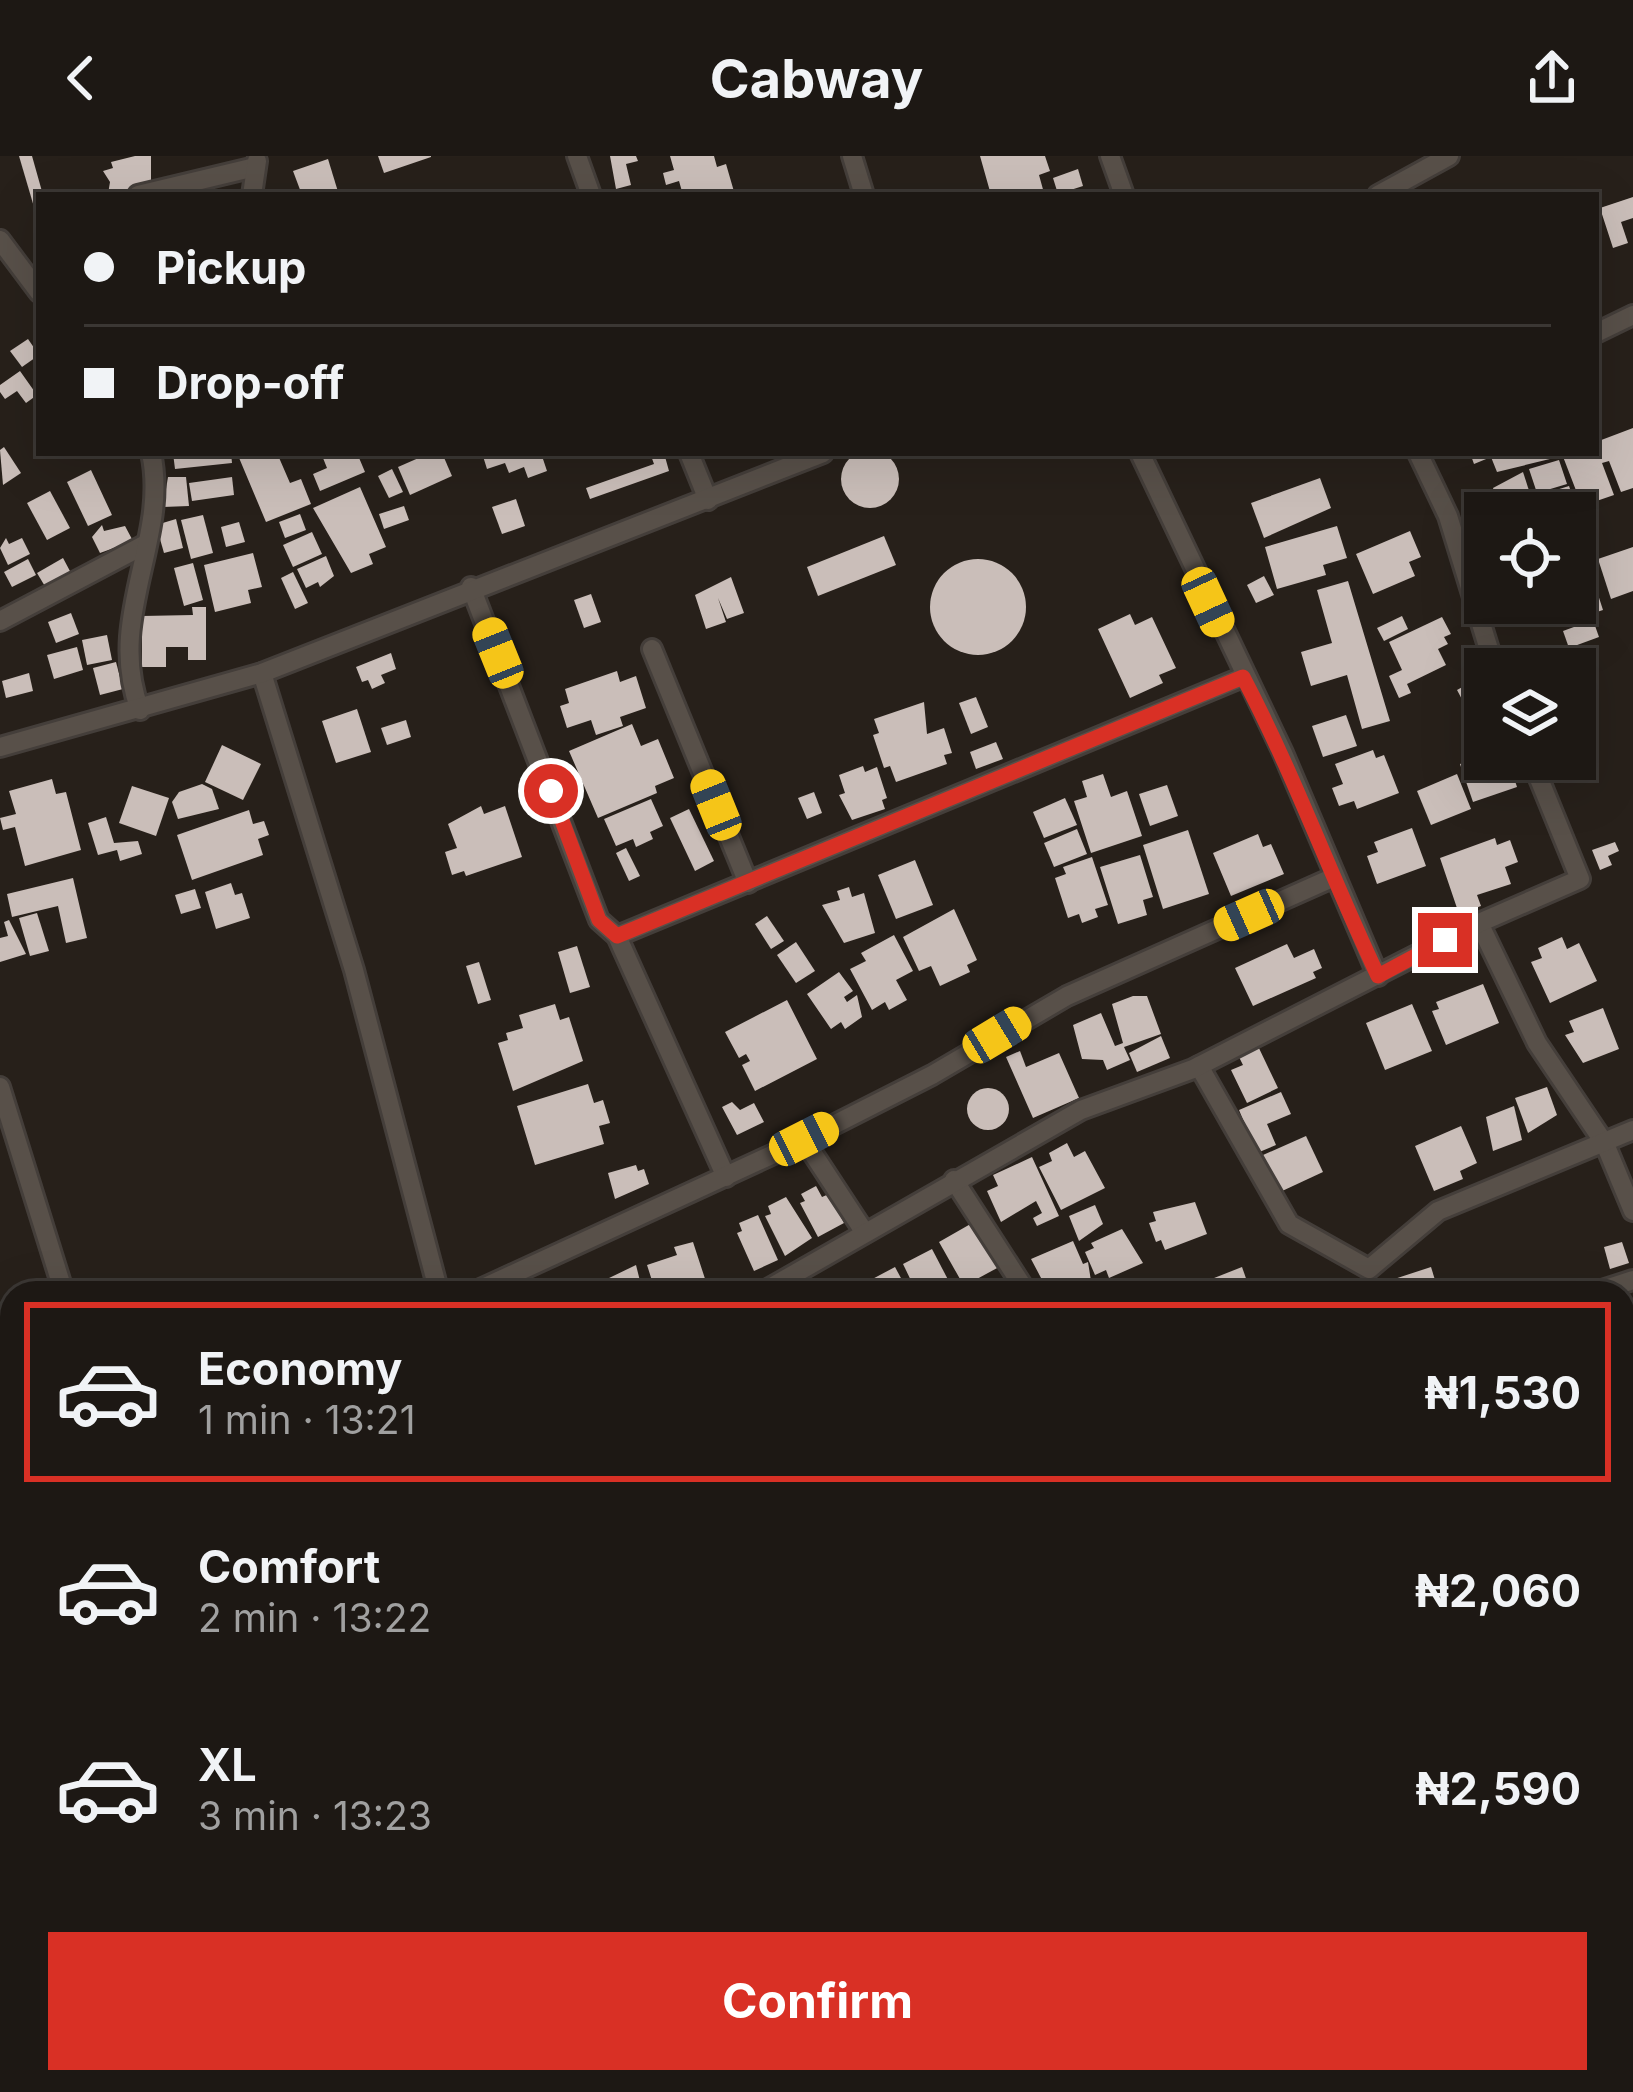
<!DOCTYPE html>
<html lang="en">
<head>
<meta charset="utf-8">
<style>
  body { margin:0; font-family:Inter,sans-serif; background:#2a2522; color:#f1f3f6; height:100vh; display:flex; flex-direction:column; font-size:45px; white-space:nowrap }
  * { box-sizing:border-box; margin:0 }
  p { font-size:39px; color:#a0a0a0 }
  .icon { flex:none; width:66px; height:66px; fill:none; stroke:currentColor; stroke-width:2; stroke-linecap:round; stroke-linejoin:round }
  .map { position:relative; flex:1; overflow:hidden }
  .sheet { position:absolute; left:0px; top:1125px; width:1635px; height:813px; display:flex; flex-direction:column; background:#1d1814; border-radius:36px 36px 0 0; box-shadow:0 12px 48px #0002,0 0 0 3px #3b3734 }
  .sheet>* { flex:none }
  .banner { position:absolute; left:36px; top:36px; width:1563px; height:264px; border-radius:0px; box-shadow:0 12px 48px #0002,0 0 0 3px #3b3734; display:grid; align-content:center; height:264px; padding:0 48px; background:#1d1814 }
  .controls { position:absolute; left:1464px; top:336px; display:grid; gap:24px }
  .controls a { display:grid; place-items:center; width:132px; height:132px; border-radius:0px; background:#1d1814; box-shadow:0 12px 48px #0002,0 0 0 3px #3b3734; font-size:60px }
  .end { position:absolute; width:54px; height:54px; margin:-27px; border:15px solid #d93025; background:#fff; box-shadow:0 0 0 6px #fff }
  .from { border-radius:50% }
  .car { position:absolute; width:36px; height:72px; margin:-36px -18px; border-radius:15px; box-shadow:0 0 9px 3px #0007; background:linear-gradient(#f5c518 24%,#345 0 40%,#f5c518 0 76%,#345 0 86%,#f5c518 0) }
  .banner b { display:flex; align-items:center; gap:42px; height:114px; font-size:45px }
  .banner b+b { border-top:3px solid #3b3734 }
  .banner i { width:30px; height:30px; background:#f1f3f6 }
  ul { padding:21px 0 0; list-style:none }
  li { display:flex; align-items:center; gap:36px; height:180px; margin:0 24px 18px; padding:0 24px; border:6px solid transparent; border-radius:0px }
  li div { flex:1 }
  li b { display:block; font-size:45px }
  li em { font-style:normal; font-weight:700 }
  li.active { border-color:#d93025 }
  li>.icon { width:108px; height:108px; stroke-width:1.5 }
  .action { display:flex; gap:24px; margin-top:auto; padding:24px 48px }
  .action a { flex:1; height:138px; border-radius:0px; background:#d93025; color:#fff; font-size:48px; font-weight:700; line-height:138px; text-align:center }
  header { display:flex; justify-content:space-between; align-items:center; height:156px; padding:0 48px; background:#1d1814; font-size:54px; font-weight:700 }
  .map>svg:first-child { display:block }
  .building { fill:#cabeb9 }
  .lines { fill:none; stroke-linecap:round; stroke-linejoin:round }
  .minor-casing { stroke:#443e3a; stroke-width:24 }
  .minor { stroke:#585049; stroke-width:18 }
  .route { stroke:#d93025; stroke-width:15 }
</style>
</head>
<body>
<header><svg class="icon" aria-label="back" viewBox="0 0 24 24"><path d="M15 5l-7 7 7 7"/></svg>Cabway<svg class="icon" aria-label="share" viewBox="0 0 24 24"><path d="M12 15V3M7 8l5-5 5 5M5 13v7h14v-7"/></svg></header>
<div class="map">
<svg width="1633" height="1936" viewBox="0 0 1633 1936">
  <rect width="100%" height="100%" fill="#27201a"/>
  <g class="building">
    <polygon points="19,0 32,0 43,39 39,68"/>
    <polygon points="135,0 151,0 151,28 108,38 110,26 103,15 113,12 111,6"/>
    <polygon points="378,0 431,0 431,1 384,17"/>
    <polygon points="610,0 636,0 638,5 626,8 631,29 616,33"/>
    <polygon points="670,0 714,0 717,11 726,8 735,39 683,39 679,25 666,29 663,17 674,14"/>
    <polygon points="980,0 1045,0 1050,15 1039,19 1044,37 991,39"/>
    <polygon points="328,3 339,39 302,39 293,15"/>
    <polygon points="1078,13 1083,30 1058,38 1053,22"/>
    <polygon points="1633,41 1633,62 1621,66 1628,87 1613,92 1600,52"/>
    <polygon points="28,183 39,199 22,211 10,195"/>
    <polygon points="20,215 37,239 26,247 17,235 5,243 0,236 0,229"/>
    <polygon points="1633,272 1633,332 1621,336 1609,305 1602,307 1614,339 1582,350 1562,298 1596,297 1596,286"/>
    <polygon points="4,291 21,317 3,329 0,294"/>
    <circle cx="870" cy="323" r="29"/>
    <polygon points="173,297 231,297 232,307 175,313"/>
    <polygon points="237,297 277,297 290,327 301,323 311,348 266,366"/>
    <polygon points="321,297 357,297 365,316 320,335 313,318 327,312"/>
    <polygon points="430,297 442,297 452,320 410,339 398,311"/>
    <polygon points="482,297 541,297 547,315 528,322 524,311 509,317 505,307 487,313"/>
    <polygon points="650,297 664,297 669,315 590,343 586,332 654,308"/>
    <polygon points="1470,297 1552,297 1554,302 1497,316 1491,301 1474,308"/>
    <polygon points="1559,304 1567,328 1537,337 1529,313"/>
    <polygon points="392,313 403,336 389,342 378,320"/>
    <polygon points="91,314 112,359 88,370 67,326"/>
    <polygon points="1523,316 1532,344 1500,354 1493,332"/>
    <polygon points="168,321 186,321 189,350 163,351"/>
    <polygon points="232,321 234,339 192,345 189,327"/>
    <polygon points="1320,322 1331,352 1264,382 1251,347"/>
    <polygon points="1569,330 1577,353 1546,357 1540,339"/>
    <polygon points="360,331 386,391 369,398 373,408 351,417 313,352"/>
    <polygon points="50,335 70,372 47,384 27,347"/>
    <polygon points="516,343 525,370 502,378 492,351"/>
    <polygon points="404,350 409,364 384,373 379,358"/>
    <polygon points="300,358 306,374 285,382 279,366"/>
    <polygon points="203,359 213,397 191,403 181,364"/>
    <polygon points="176,363 183,392 164,397 156,369"/>
    <polygon points="239,366 245,386 226,391 221,371"/>
    <polygon points="102,369 104,375 125,370 133,385 100,397 92,381"/>
    <polygon points="1337,370 1347,402 1323,409 1326,419 1277,433 1265,391"/>
    <polygon points="1410,375 1421,401 1409,406 1415,420 1373,438 1356,398"/>
    <polygon points="312,376 322,398 293,411 283,389"/>
    <polygon points="884,380 896,409 818,440 807,411"/>
    <polygon points="6,382 9,388 22,382 30,398 8,409 0,392"/>
    <polygon points="1633,391 1633,435 1611,443 1598,403"/>
    <polygon points="253,397 262,431 248,434 251,447 215,456 204,409"/>
    <polygon points="326,400 334,420 320,431 318,426 306,432 297,413"/>
    <polygon points="63,402 71,417 46,432 37,417"/>
    <circle cx="978" cy="451" r="48"/>
    <polygon points="28,403 36,419 12,431 4,416"/>
    <polygon points="193,407 203,444 184,450 174,412"/>
    <polygon points="293,416 308,447 295,453 281,422"/>
    <polygon points="1591,417 1603,454 1557,469 1546,456 1537,459 1533,447 1575,447 1575,422"/>
    <polygon points="1264,420 1274,439 1256,447 1247,429"/>
    <polygon points="731,421 744,457 727,463 718,442 726,466 706,473 695,439"/>
    <polygon points="1348,425 1390,565 1362,573 1347,519 1311,530 1301,496 1332,487 1317,434"/>
    <polygon points="591,438 601,466 584,472 574,444"/>
    <polygon points="192,451 206,451 206,504 188,504 188,491 166,491 166,511 142,511 142,460 193,459"/>
    <polygon points="71,457 79,478 56,487 48,466"/>
    <polygon points="1130,458 1135,469 1152,461 1176,512 1159,519 1163,527 1130,542 1098,473"/>
    <polygon points="1402,460 1408,473 1384,485 1377,472"/>
    <polygon points="1442,461 1451,478 1444,481 1448,488 1438,493 1446,509 1407,528 1411,537 1399,542 1389,520 1402,514 1389,486"/>
    <polygon points="1593,464 1599,481 1569,492 1563,475"/>
    <polygon points="107,479 112,504 87,509 82,484"/>
    <polygon points="77,491 83,514 54,523 47,499"/>
    <polygon points="1541,491 1547,507 1527,513 1521,498"/>
    <polygon points="391,497 396,513 381,519 385,527 372,533 368,524 362,526 356,511"/>
    <polygon points="116,506 123,533 100,539 93,512"/>
    <polygon points="617,515 620,526 636,520 646,552 620,561 623,570 596,579 591,564 567,572 560,550 569,547 565,533"/>
    <polygon points="29,517 33,535 6,542 2,525"/>
    <polygon points="1477,523 1485,539 1465,549 1457,534"/>
    <polygon points="976,541 988,571 971,578 959,547"/>
    <polygon points="924,546 927,578 944,572 952,597 944,599 947,608 896,626 890,610 884,612 873,579 879,577 874,563"/>
    <polygon points="357,553 371,596 336,607 322,565"/>
    <polygon points="1346,559 1357,590 1323,601 1312,570"/>
    <polygon points="406,564 411,581 387,589 381,572"/>
    <polygon points="632,568 641,590 658,583 674,622 655,630 657,637 598,662 569,595"/>
    <polygon points="996,586 1003,603 976,613 970,596"/>
    <polygon points="222,589 261,608 243,644 205,626"/>
    <polygon points="1373,594 1376,602 1384,599 1399,637 1357,653 1354,645 1339,650 1332,632 1343,628 1335,608"/>
    <polygon points="1485,600 1508,603 1517,631 1473,646 1460,608"/>
    <polygon points="863,610 865,616 877,611 887,642 882,644 885,653 852,664 839,639 845,637 839,619"/>
    <polygon points="1103,618 1111,641 1127,635 1142,680 1091,697 1074,645 1087,641 1082,625"/>
    <polygon points="1457,618 1471,653 1431,669 1417,635"/>
    <polygon points="52,623 56,638 66,636 81,694 25,710 15,671 3,674 0,662 16,658 9,635"/>
    <polygon points="202,628 212,633 219,653 178,663 172,646 179,636"/>
    <polygon points="1167,629 1178,660 1150,670 1139,638"/>
    <polygon points="132,630 169,642 156,680 119,667"/>
    <polygon points="814,636 822,657 807,663 798,642"/>
    <polygon points="1065,642 1077,669 1044,682 1033,656"/>
    <polygon points="651,643 663,670 650,676 653,683 636,691 633,683 616,690 604,663"/>
    <polygon points="481,650 484,658 505,650 522,701 466,720 464,715 452,719 445,696 457,692 448,668"/>
    <polygon points="689,653 714,705 695,715 670,662"/>
    <polygon points="249,654 253,668 264,665 269,679 258,683 263,699 192,724 177,679"/>
    <polygon points="106,661 114,687 138,685 142,698 120,705 117,694 98,699 88,667"/>
    <polygon points="1412,672 1426,710 1377,728 1367,700 1378,696 1374,686"/>
    <polygon points="1077,673 1087,698 1054,711 1044,687"/>
    <polygon points="1188,674 1209,738 1163,753 1143,689"/>
    <polygon points="1258,678 1263,691 1271,688 1284,718 1231,740 1213,697"/>
    <polygon points="1495,682 1497,689 1510,684 1518,706 1505,711 1511,728 1477,739 1481,750 1459,758 1440,702"/>
    <polygon points="1615,686 1619,695 1608,700 1612,709 1600,714 1592,694"/>
    <polygon points="626,692 640,720 629,725 616,697"/>
    <polygon points="1140,699 1153,741 1143,744 1147,759 1118,768 1100,711"/>
    <polygon points="1092,701 1108,749 1095,753 1098,761 1082,767 1079,758 1068,762 1055,722 1066,718 1063,711"/>
    <polygon points="915,704 933,749 896,763 878,719"/>
    <polygon points="73,722 87,782 66,787 58,750 12,761 7,738"/>
    <polygon points="231,727 235,739 242,737 250,762 216,773 205,736"/>
    <polygon points="849,731 852,741 864,737 875,777 844,787 822,749 840,744 837,735"/>
    <polygon points="195,733 201,752 181,758 175,739"/>
    <polygon points="954,753 977,804 967,809 970,816 940,830 931,810 919,815 903,781"/>
    <polygon points="37,757 49,795 30,800 19,762"/>
    <polygon points="767,760 784,785 771,793 755,768"/>
    <polygon points="9,764 26,798 0,806 0,782 8,780 4,766"/>
    <polygon points="894,779 913,815 896,824 907,844 889,854 885,846 872,854 850,813 866,805 861,797"/>
    <polygon points="1562,781 1567,793 1579,787 1597,825 1550,847 1531,806 1542,802 1538,792"/>
    <polygon points="796,786 815,815 796,827 777,799"/>
    <polygon points="1287,788 1294,802 1314,793 1322,812 1313,816 1316,822 1253,850 1235,812"/>
    <polygon points="577,790 590,831 570,837 558,796"/>
    <polygon points="479,806 491,844 478,848 466,810"/>
    <polygon points="839,816 853,835 844,841 847,846 857,839 862,861 845,873 841,866 831,873 807,838"/>
    <polygon points="1483,828 1499,867 1446,889 1432,855 1439,853 1436,846"/>
    <polygon points="1133,840 1147,840 1161,878 1124,891 1130,904 1107,914 1103,904 1082,903 1073,869 1101,857 1115,890 1123,887 1112,848"/>
    <polygon points="787,844 817,903 755,935 742,909 750,905 746,898 739,902 725,876"/>
    <polygon points="555,848 560,864 569,861 583,905 513,935 498,887 508,884 506,877 523,872 519,859"/>
    <polygon points="1412,848 1432,895 1385,914 1366,867"/>
    <polygon points="1603,852 1619,893 1583,907 1565,879 1574,876 1569,865"/>
    <polygon points="1161,880 1170,902 1137,916 1129,897"/>
    <polygon points="1257,888 1278,932 1247,947 1231,914 1243,909 1237,897"/>
    <polygon points="1020,895 1026,911 1059,897 1079,942 1033,962 1006,901"/>
    <polygon points="588,928 594,947 603,944 610,967 599,970 604,988 535,1009 517,950"/>
    <polygon points="1547,931 1557,959 1528,977 1515,942"/>
    <circle cx="988" cy="953" r="21"/>
    <polygon points="1281,936 1291,958 1267,968 1276,989 1257,997 1239,954"/>
    <polygon points="732,946 740,954 754,947 764,966 737,979 722,951"/>
    <polygon points="1514,950 1522,984 1493,995 1486,961"/>
    <polygon points="1461,970 1477,1007 1460,1015 1463,1023 1434,1035 1415,990"/>
    <polygon points="1306,980 1323,1016 1280,1036 1263,999"/>
    <polygon points="1067,987 1074,1001 1085,995 1105,1032 1061,1054 1039,1011 1052,1005 1049,997"/>
    <polygon points="1032,1001 1059,1060 1037,1070 1033,1062 1042,1057 1036,1045 1001,1066 987,1035 998,1030 993,1019"/>
    <polygon points="636,1009 638,1015 644,1013 649,1028 615,1043 608,1017"/>
    <polygon points="816,1030 822,1041 829,1038 844,1067 818,1081 800,1047 805,1045 801,1038"/>
    <polygon points="786,1041 812,1082 785,1100 765,1060 771,1058 768,1050"/>
    <polygon points="1195,1046 1207,1078 1165,1094 1161,1084 1156,1086 1149,1067 1156,1065 1153,1056"/>
    <polygon points="1095,1049 1103,1068 1079,1085 1069,1060"/>
    <polygon points="758,1059 778,1104 754,1115 737,1077 742,1075 739,1067"/>
    <polygon points="974,1066 999,1111 964,1130 939,1086"/>
    <polygon points="1122,1073 1143,1107 1109,1122 1106,1114 1095,1119 1085,1096 1094,1092 1091,1087"/>
    <polygon points="1073,1085 1083,1108 1088,1106 1091,1125 1049,1137 1031,1103"/>
    <polygon points="693,1086 709,1135 729,1125 733,1137 656,1137 647,1109 677,1099 674,1091"/>
    <polygon points="1622,1086 1629,1107 1610,1113 1604,1091"/>
    <polygon points="932,1093 955,1137 917,1137 903,1108"/>
    <polygon points="636,1109 643,1137 611,1137 607,1123"/>
    <polygon points="895,1111 909,1137 868,1137 863,1128"/>
    <polygon points="1242,1111 1248,1128 1208,1137 1204,1126"/>
    <polygon points="1431,1111 1439,1137 1382,1137 1379,1128"/>
    <polygon points="12,1323 12,1362 0,1366 0,1326"/>
    <polygon points="8,1537 12,1543 12,1582 0,1564 0,1542"/>
  </g>
  <g class="lines">
    <g class="minor-casing">
      <g id="minor">
        <polyline points="577,0 591,39"/>
        <polyline points="852,0 864,39"/>
        <polyline points="1110,0 1124,39"/>
        <polyline points="138,39 255,11"/>
        <polyline points="252,39 257,5"/>
        <polyline points="1378,39 1449,0"/>
        <polyline points="0,84 39,136"/>
        <polyline points="1596,177 1633,159"/>
        <polyline points="689,297 708,344"/>
        <polyline points="1140,297 1283,597 1378,820"/>
        <polyline points="1418,297 1448,360 1495,513"/>
        <polyline points="471,431 599,764 617,780 726,1021"/>
        <polyline points="0,465 144,389"/>
        <polyline points="652,493 748,727"/>
        <polyline points="262,517 354,814 439,1137"/>
        <path d="M140,554C105,462 170,383 151,297"/>
        <polyline points="0,591 262,517 823,297"/>
        <polyline points="1479,767 1537,887 1605,988 1633,1055"/>
        <polyline points="617,780 1243,521"/>
        <polyline points="1199,910 1289,1068 1369,1113 1438,1055 1633,974"/>
        <polyline points="0,931 64,1137"/>
        <polyline points="804,984 865,1077"/>
        <polyline points="954,1024 1027,1137"/>
        <polyline points="472,1137 804,984 932,919 1067,840 1332,722"/>
        <polyline points="761,1137 1081,954 1193,913 1479,767 1580,723 1531,603"/>
        <polyline points="1593,1137 1633,1124"/>
        <polyline points="1623,1206 1633,1205"/>
        <polyline points="1623,1276 1633,1264"/>
        <polyline points="1623,1330 1633,1326"/>
        <polyline points="0,1492 12,1486"/>
        <polyline points="1623,1518 1633,1474"/>
        <polyline points="1623,1534 1633,1568"/>
        <polyline points="1623,1682 1633,1653"/>
        <polyline points="1623,1733 1633,1741"/>
        <polyline points="0,1918 12,1912"/>
        <polyline points="264,1926 268,1936"/>
        <polyline points="692,1926 701,1936"/>
        <polyline points="1288,1926 1290,1936"/>
        <polyline points="1515,1936 1533,1932"/>
      </g>
    </g>
    <use href="#minor" class="minor"/>
  </g>
  <g class="lines">
    <path class="route" d="M551,635L599,764L617,780L1243,521C1294,618 1331,721 1378,820L1445,784"/>
  </g>
</svg>
<div class="controls">
<a><svg class="icon" aria-label="locate" viewBox="0 0 24 24"><circle cx="12" cy="12" r="6"/><path d="M12 2v4M12 18v4M2 12h4M18 12h4"/></svg></a>
<a><svg class="icon" aria-label="layers" viewBox="0 0 24 24"><path d="M12 4l9 5-9 5-9-5zM3 14l9 5 9-5"/></svg></a>
</div>
<i class="end from" style="left:551px;top:635px"></i>
<i class="end" style="left:1445px;top:784px"></i>
<i class="car" style="left:1208px;top:446px;rotate:155deg"></i>
<i class="car" style="left:498px;top:497px;rotate:338deg"></i>
<i class="car" style="left:716px;top:649px;rotate:338deg"></i>
<i class="car" style="left:1249px;top:759px;rotate:246deg"></i>
<i class="car" style="left:997px;top:879px;rotate:59deg"></i>
<i class="car" style="left:804px;top:983px;rotate:63deg"></i>
<div class="banner">
<b><i class="from"></i>Pickup</b>
<b><i></i>Drop-off</b>
</div>
<section class="sheet">
<ul>
<li class="active"><svg class="icon" aria-label="car" viewBox="0 0 24 24"><path d="M5 17H2v-5l4-1 3-4h7l3 4 3 1v5h-3M9 17h6M6 11h13"/><circle cx="7" cy="17" r="2"/><circle cx="17" cy="17" r="2"/></svg><div><b>Economy</b><p>1 min · 13:21</p></div><em>₦1,530</em></li>
<li><svg class="icon" aria-label="car" viewBox="0 0 24 24"><path d="M5 17H2v-5l4-1 3-4h7l3 4 3 1v5h-3M9 17h6M6 11h13"/><circle cx="7" cy="17" r="2"/><circle cx="17" cy="17" r="2"/></svg><div><b>Comfort</b><p>2 min · 13:22</p></div><em>₦2,060</em></li>
<li><svg class="icon" aria-label="car" viewBox="0 0 24 24"><path d="M5 17H2v-5l4-1 3-4h7l3 4 3 1v5h-3M9 17h6M6 11h13"/><circle cx="7" cy="17" r="2"/><circle cx="17" cy="17" r="2"/></svg><div><b>XL</b><p>3 min · 13:23</p></div><em>₦2,590</em></li>
</ul>
<div class="action"><a>Confirm</a></div>
</section>
</div>
</body>
</html>
